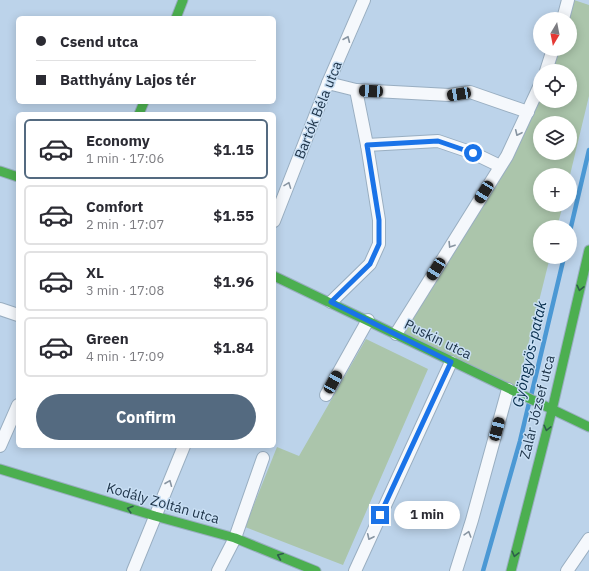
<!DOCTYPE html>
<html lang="en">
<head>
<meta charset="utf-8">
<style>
  body { margin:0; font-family:"IBM Plex Sans",sans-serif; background:#f2f2f3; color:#2b2b33; height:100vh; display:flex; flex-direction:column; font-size:15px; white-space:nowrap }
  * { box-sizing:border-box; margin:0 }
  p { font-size:13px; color:#7c7c81 }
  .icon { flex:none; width:22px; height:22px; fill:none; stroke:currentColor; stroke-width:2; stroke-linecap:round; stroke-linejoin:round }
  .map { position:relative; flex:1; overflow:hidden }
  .side { position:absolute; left:16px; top:112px; width:260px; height:336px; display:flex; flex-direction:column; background:#fff; border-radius:6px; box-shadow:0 2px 10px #0003 }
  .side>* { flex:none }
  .hud { position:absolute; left:16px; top:16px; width:260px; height:88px; border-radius:6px; box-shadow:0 2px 10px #0003; display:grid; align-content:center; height:88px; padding:0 20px; background:#fff }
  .needle { width:26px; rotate:190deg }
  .tools { position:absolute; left:533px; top:12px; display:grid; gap:8px }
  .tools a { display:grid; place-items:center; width:44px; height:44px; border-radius:50%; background:#fff; box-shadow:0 2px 10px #0003; font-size:20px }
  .end { position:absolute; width:18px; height:18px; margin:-9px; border:5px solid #1a73e8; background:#fff; box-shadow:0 0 0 2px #fff }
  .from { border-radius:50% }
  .bubble { position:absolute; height:28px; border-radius:14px; background:#fff; box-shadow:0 2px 10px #0003; font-size:13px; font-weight:700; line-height:28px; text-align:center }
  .car { position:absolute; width:12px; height:24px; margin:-12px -6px; border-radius:5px; box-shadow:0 0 3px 1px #0007; background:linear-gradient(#222 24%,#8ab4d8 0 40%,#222 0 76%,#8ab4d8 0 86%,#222 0) }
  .hud b { display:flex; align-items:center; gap:14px; height:38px; font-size:15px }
  .hud b+b { border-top:1px solid #e1e1e2 }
  .hud i { width:10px; height:10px; background:#2b2b33 }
  ul { padding:7px 0 0; list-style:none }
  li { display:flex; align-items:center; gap:12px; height:60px; margin:0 8px 6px; padding:0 12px; border:2px solid #e1e1e2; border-radius:6px }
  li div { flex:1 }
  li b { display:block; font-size:15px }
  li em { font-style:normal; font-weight:700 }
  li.current { border-color:#546a80 }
  li>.icon { width:36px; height:36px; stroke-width:1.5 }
  .button { display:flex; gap:8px; margin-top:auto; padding:8px 20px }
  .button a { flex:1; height:46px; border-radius:24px; background:#546a80; color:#fff; font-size:16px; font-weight:700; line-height:46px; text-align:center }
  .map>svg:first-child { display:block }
  .green { fill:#abc5ab; fill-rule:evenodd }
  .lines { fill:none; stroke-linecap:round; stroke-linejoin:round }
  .stream { stroke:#4b98d4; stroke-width:4.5 }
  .street-casing { stroke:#99aec1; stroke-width:14 }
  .fast-casing { stroke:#99aec1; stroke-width:11 }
  .street { stroke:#f5f8fc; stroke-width:12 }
  .fast { stroke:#4caf50; stroke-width:9 }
  .oneway { stroke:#8895a2 }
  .oneway2 { stroke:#2d5e4a }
  .route { stroke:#1a73e8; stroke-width:5 }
  .labels { text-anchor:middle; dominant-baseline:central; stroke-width:3; stroke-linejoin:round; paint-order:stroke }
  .street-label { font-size:14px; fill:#1c3247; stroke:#c9dff4 }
  .water-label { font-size:15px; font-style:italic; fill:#052c4b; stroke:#c9dff4 }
</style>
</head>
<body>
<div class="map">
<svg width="589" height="571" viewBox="0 0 589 571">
  <rect width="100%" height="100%" fill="#bcd3ea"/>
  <g class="green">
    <path d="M568,0H574L589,5V96L570,175H540V205H563L557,227H540V257H550L517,389L403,332L540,85V101H570V71H546L553,49H570V19H563ZM540,123H570V153H540Z"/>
    <polygon points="366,339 428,369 343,565 245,527 277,447 299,456"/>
  </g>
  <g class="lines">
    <g class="stream">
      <polyline points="570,231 589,150"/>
      <polyline points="531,396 564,257"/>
      <polyline points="483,571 520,441 529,403"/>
    </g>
    <g class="street-casing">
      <g id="street">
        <polyline points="563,19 568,0"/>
        <polyline points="546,71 553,49"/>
        <polyline points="328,83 356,90 367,145 379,220 379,244 370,264 331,302"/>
        <polyline points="356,90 449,95 470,92 528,112"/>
        <polyline points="367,145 438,141 473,153 500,166"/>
        <polyline points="274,221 328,83 364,0"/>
        <polyline points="0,309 18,315"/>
        <polyline points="396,334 507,156 540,85"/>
        <polyline points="326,395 368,320"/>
        <polyline points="0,446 18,405"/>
        <polyline points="133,571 184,446"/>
        <polyline points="218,571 235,538 263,458"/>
        <polyline points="355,571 451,362"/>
        <polyline points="456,571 472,520 508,389"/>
        <polyline points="567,571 589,539"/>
      </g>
    </g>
    <g class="fast-casing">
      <g id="fast">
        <polyline points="176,18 183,0"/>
        <polyline points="139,114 144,102"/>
        <polyline points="0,171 18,177"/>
        <polyline points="274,276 589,427"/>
        <polyline points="0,469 155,516 235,538 316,571"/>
        <polyline points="511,571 552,410 589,250"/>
      </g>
    </g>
    <use href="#street" class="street"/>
    <use href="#fast" class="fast"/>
  </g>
  <defs><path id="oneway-chevron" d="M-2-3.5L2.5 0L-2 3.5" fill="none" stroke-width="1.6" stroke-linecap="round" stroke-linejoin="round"/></defs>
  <g class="oneway">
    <use href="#oneway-chevron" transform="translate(347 39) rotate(-67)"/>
    <use href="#oneway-chevron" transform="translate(518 133) rotate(115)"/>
    <use href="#oneway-chevron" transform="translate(288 185) rotate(-69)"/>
    <use href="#oneway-chevron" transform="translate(451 245) rotate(122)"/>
    <use href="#oneway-chevron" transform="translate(169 483) rotate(-68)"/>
    <use href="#oneway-chevron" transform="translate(468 534) rotate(-73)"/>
    <use href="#oneway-chevron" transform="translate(370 537) rotate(115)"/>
  </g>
  <g class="oneway2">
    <use href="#oneway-chevron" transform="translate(580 288) rotate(103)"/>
    <use href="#oneway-chevron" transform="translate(547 428) rotate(104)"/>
    <use href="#oneway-chevron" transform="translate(130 509) rotate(-163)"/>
    <use href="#oneway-chevron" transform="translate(515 554) rotate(104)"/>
    <use href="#oneway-chevron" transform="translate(280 556) rotate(-158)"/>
  </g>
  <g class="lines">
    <polyline class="route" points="380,515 451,362 331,302 370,264 379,244 379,220 367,145 438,141 473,153"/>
  </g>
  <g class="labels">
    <g class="street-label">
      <text transform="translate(318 110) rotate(-68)">Bartók Béla utca</text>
      <text transform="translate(438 339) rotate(26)">Puskin utca</text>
      <text transform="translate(537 407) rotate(-76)">Zalár József utca</text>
      <text transform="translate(163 503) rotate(16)">Kodály Zoltán utca</text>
    </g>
    <g class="water-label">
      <text transform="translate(529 354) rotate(-77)">Gyöngyös-patak</text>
    </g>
  </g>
</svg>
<div class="tools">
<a><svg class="needle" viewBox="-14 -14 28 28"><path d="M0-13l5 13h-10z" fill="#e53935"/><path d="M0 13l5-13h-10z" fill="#7c7c81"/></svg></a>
<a><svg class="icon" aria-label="locate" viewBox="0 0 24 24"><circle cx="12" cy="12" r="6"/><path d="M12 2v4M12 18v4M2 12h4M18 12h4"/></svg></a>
<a><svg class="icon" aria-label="layers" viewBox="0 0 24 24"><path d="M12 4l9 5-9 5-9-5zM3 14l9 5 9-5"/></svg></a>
<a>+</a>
<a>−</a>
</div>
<i class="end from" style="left:473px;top:153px"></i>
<i class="end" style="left:380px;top:515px"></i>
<div class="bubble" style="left:394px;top:501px;width:66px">1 min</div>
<i class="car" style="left:371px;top:91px;rotate:273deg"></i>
<i class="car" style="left:459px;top:94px;rotate:261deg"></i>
<i class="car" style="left:484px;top:192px;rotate:212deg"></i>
<i class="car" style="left:436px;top:269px;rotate:212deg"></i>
<i class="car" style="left:333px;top:382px;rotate:29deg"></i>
<i class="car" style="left:497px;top:429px;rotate:15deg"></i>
<div class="hud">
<b><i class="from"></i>Csend utca</b>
<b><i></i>Batthyány Lajos tér</b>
</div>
<section class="side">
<ul>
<li class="current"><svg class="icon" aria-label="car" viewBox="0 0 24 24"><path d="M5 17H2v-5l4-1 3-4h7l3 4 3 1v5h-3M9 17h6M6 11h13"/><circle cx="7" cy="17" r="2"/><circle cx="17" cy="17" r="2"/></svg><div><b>Economy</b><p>1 min · 17:06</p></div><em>$1.15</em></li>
<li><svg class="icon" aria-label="car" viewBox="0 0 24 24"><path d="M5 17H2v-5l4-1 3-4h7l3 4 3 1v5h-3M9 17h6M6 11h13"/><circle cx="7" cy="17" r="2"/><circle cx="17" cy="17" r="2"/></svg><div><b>Comfort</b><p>2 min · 17:07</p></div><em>$1.55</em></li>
<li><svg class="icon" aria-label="car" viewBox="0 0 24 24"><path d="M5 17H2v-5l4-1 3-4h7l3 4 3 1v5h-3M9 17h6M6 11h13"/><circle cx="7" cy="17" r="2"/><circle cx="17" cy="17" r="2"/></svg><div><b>XL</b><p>3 min · 17:08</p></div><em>$1.96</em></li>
<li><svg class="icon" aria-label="car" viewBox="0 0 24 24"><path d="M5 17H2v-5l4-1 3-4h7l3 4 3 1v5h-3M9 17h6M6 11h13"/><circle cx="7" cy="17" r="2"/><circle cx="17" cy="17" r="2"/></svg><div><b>Green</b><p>4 min · 17:09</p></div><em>$1.84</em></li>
</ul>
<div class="button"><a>Confirm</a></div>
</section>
</div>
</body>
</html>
